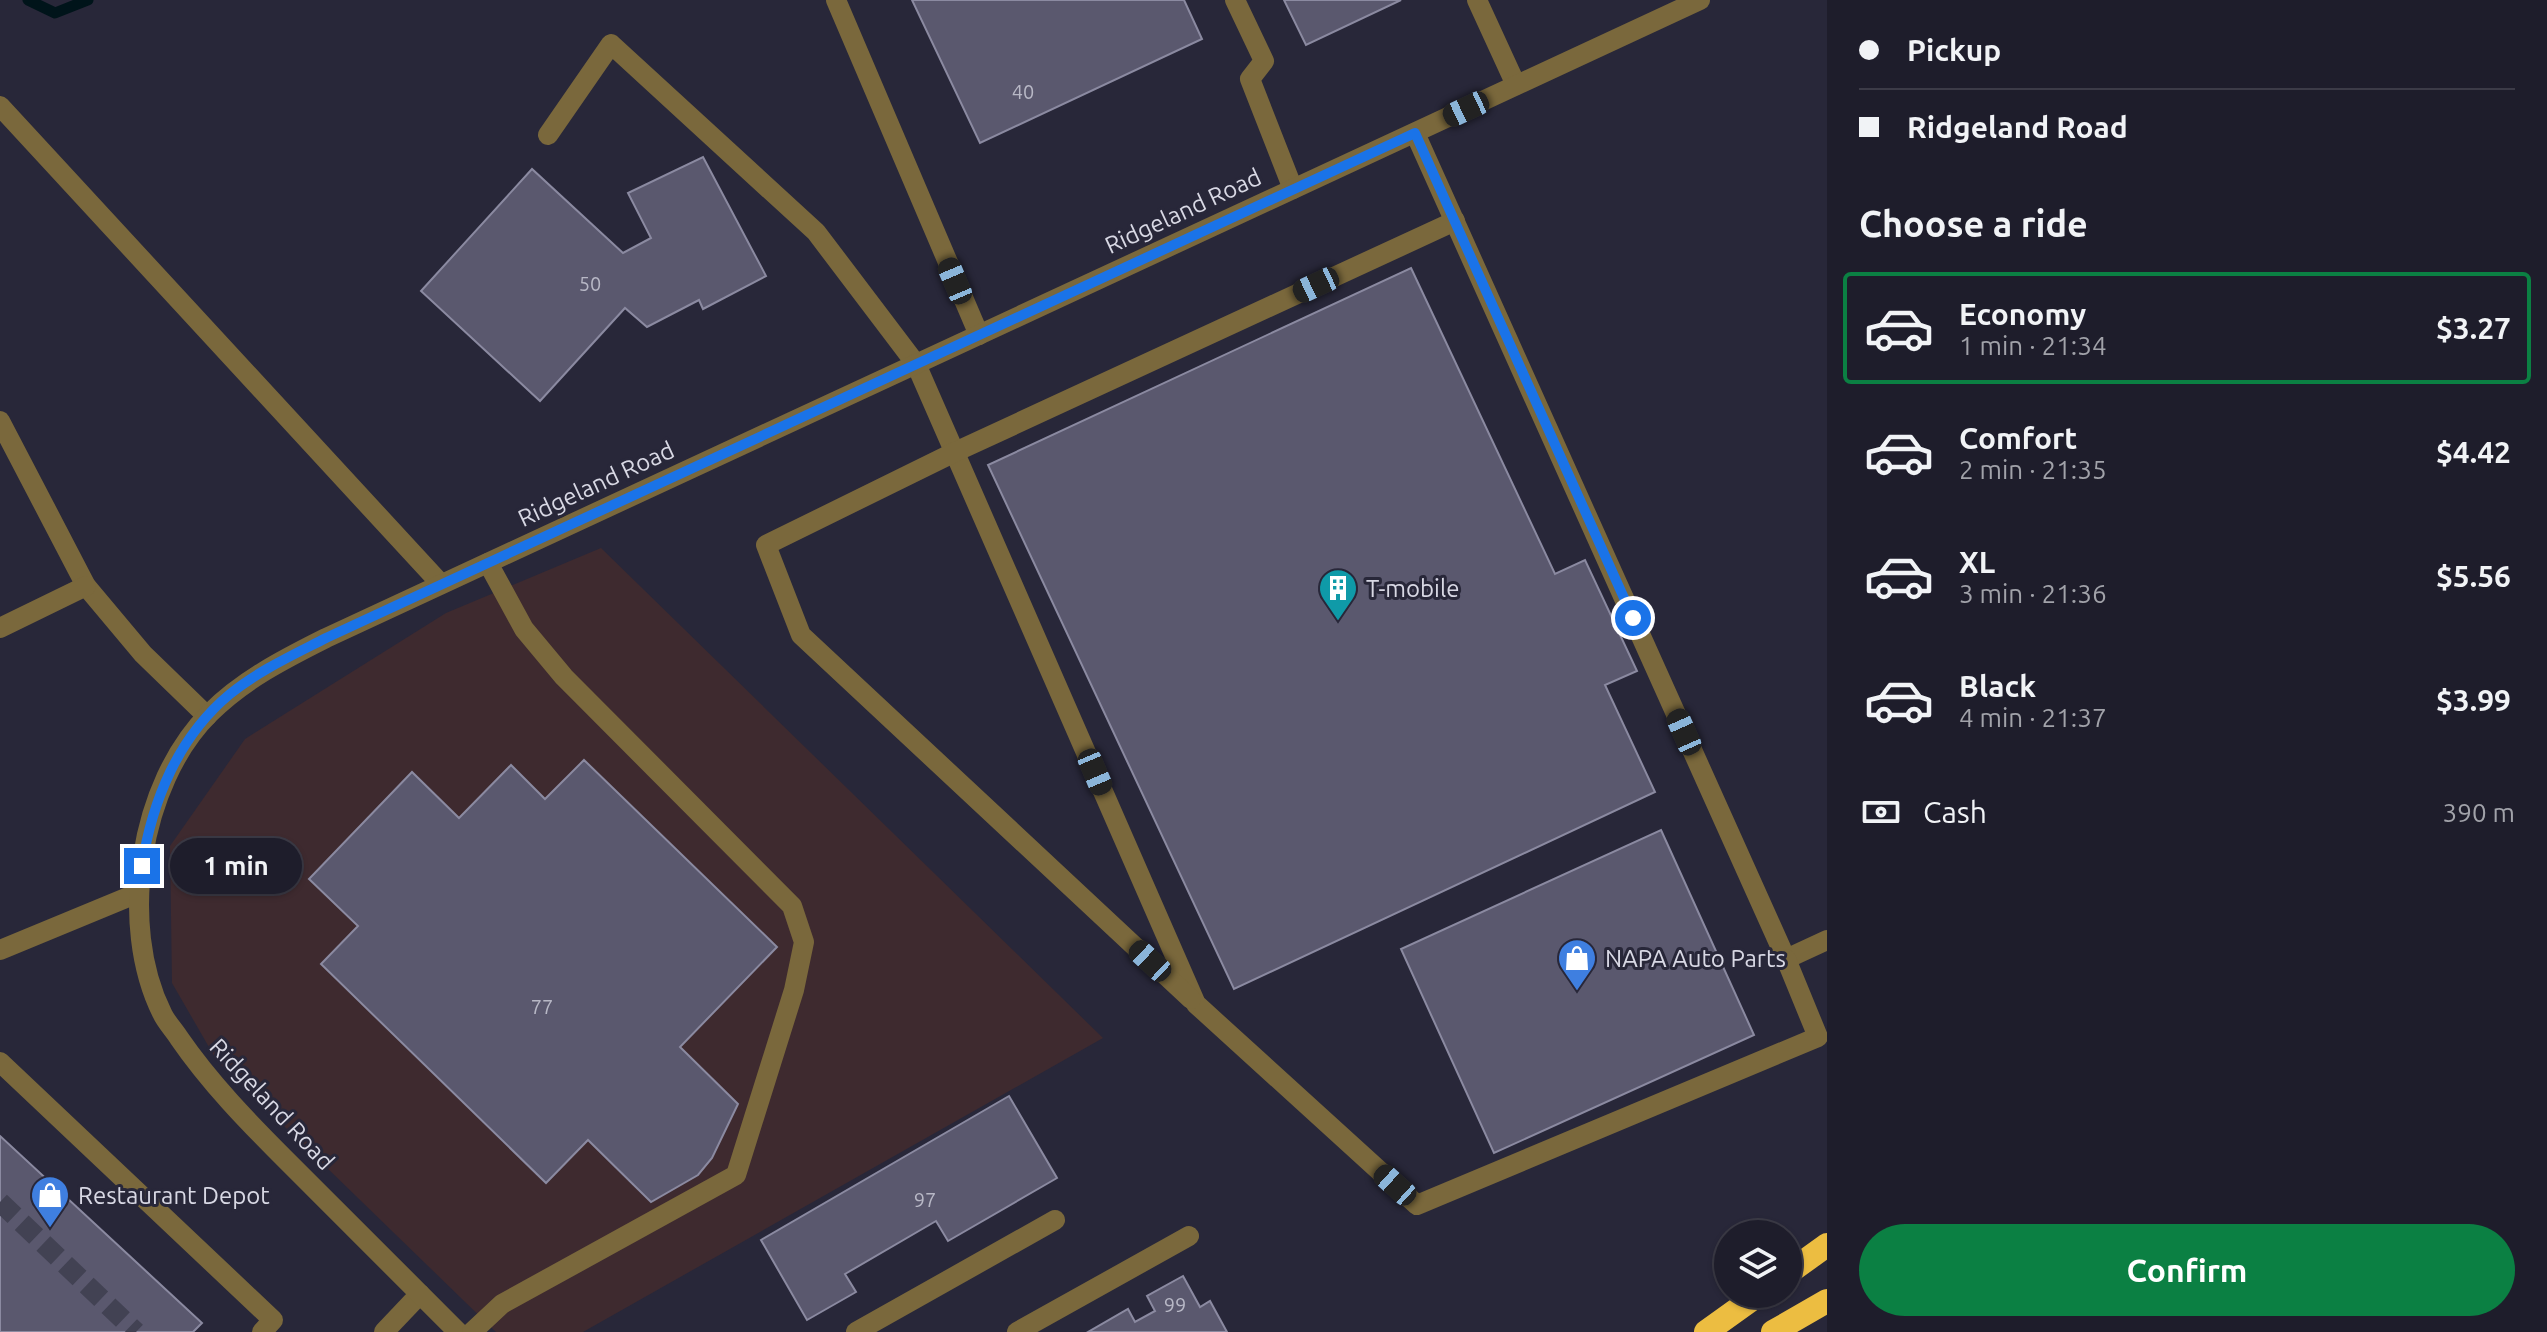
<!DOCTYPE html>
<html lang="en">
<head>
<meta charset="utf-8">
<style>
  body { margin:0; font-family:Ubuntu,sans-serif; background:#262633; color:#f1f3f6; height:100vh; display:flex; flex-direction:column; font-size:30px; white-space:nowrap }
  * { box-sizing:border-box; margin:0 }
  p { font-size:26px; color:#a1a2a9 }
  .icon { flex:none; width:44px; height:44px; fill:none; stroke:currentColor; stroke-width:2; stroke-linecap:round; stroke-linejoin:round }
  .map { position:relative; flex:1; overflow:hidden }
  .details { display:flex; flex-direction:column; background:#1e1d2b; width:720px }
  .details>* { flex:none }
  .hud { display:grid; align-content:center; height:176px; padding:0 32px; background:#1e1d2b }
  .controls { position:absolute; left:1714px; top:1220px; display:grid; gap:16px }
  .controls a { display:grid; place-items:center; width:88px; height:88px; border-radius:50%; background:#1e1d2b; box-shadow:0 2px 6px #0004,0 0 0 2px #3c3b47; font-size:40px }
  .end { position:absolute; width:36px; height:36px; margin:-18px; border:10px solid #1a73e8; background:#fff; box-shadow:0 0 0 4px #fff }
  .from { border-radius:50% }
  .bubble { position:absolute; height:56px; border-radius:28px; background:#1e1d2b; box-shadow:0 2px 6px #0004,0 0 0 2px #3c3b47; font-size:26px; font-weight:600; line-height:56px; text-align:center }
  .car { position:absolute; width:24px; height:48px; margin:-24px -12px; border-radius:10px; box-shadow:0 0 6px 2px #0007; background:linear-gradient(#222 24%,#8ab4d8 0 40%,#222 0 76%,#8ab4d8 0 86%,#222 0) }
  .hud b { display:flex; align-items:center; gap:28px; height:76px; font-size:30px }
  .hud b+b { border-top:2px solid #3c3b47 }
  .hud i { width:20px; height:20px; background:#f1f3f6 }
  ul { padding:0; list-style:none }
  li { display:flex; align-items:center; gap:24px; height:112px; margin:0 16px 12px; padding:0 16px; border:4px solid transparent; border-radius:8px }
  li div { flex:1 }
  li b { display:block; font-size:30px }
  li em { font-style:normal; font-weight:600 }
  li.active { border-color:#0b8043 }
  li>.icon { width:72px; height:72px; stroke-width:1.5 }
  h2 { padding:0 32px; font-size:36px; line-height:96px }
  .pay { display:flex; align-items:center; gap:20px; height:88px; padding:0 32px; font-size:30px }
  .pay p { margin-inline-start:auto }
  .action { display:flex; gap:16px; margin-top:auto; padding:16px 32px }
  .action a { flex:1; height:92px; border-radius:48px; background:#0b8043; color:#fff; font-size:32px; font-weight:600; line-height:92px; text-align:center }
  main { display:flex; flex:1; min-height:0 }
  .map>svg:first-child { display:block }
  .industrial { fill:#3e2a2f }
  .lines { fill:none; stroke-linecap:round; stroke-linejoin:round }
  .stream { stroke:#00141a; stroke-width:11 }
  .building { fill:#5a586e; stroke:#8b8aa1; stroke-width:2 }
  .minor-tunnel { stroke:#424253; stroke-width:20; stroke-dasharray:20 10; stroke-linecap:butt }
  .minor { stroke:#7a683c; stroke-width:20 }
  .highway { stroke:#ecbd41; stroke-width:24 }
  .route { stroke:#1a73e8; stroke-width:10 }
  .labels { text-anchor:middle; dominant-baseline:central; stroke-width:6; stroke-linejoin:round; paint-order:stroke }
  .number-label { font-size:20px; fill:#b8b8c6 }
  .street-label { font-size:24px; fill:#d8d8e4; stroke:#282739 }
  .poi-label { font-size:24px; fill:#d8d8e4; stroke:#282739; text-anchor:start }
</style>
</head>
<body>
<main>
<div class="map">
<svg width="1827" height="1332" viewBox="0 0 1827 1332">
  <rect width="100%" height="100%" fill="#282739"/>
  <polygon class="industrial" points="601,548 1103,1038 583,1332 496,1332 217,1061 172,983 170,846 245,739 446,613"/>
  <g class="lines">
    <polyline class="stream" points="28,0 55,13 88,0"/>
  </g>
  <g class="building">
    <polygon points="912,0 1184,0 1202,39 980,143"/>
    <polygon points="1284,0 1401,0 1306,45"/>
    <polygon points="703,157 766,276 703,309 699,300 647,327 625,308 540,401 421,291 532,169 623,253 651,238 628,193"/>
    <polygon points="1411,268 1555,574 1585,560 1637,671 1605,685 1655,792 1234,989 988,465"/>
    <polygon points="584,760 777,947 680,1047 738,1104 712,1158 698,1175 651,1202 588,1140 546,1183 321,964 358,926 309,879 412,772 459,818 511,765 545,799"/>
    <polygon points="1661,830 1754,1035 1494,1153 1401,949"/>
    <polygon points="1009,1096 1057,1178 948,1241 936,1221 845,1274 856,1292 807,1320 761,1240"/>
    <polygon points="0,1136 202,1323 193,1332 0,1332"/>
    <polygon points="1183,1276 1200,1307 1210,1301 1227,1332 1088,1332 1128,1309 1135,1322 1155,1311 1147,1296"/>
  </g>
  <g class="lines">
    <polyline class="minor-tunnel" points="0,1202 136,1332"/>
    <g class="minor">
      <polyline points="836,0 979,335"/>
      <polyline points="1235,0 1264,61 1250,79 1293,189"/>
      <polyline points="1477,0 1516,85"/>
      <polyline points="0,106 441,584"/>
      <polyline points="1415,133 1786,959 1827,940"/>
      <polyline points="548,135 611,44 816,232 916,364 1196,1004 1417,1205 1818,1037 1786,959"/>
      <polyline points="0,421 86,586 143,654 207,716"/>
      <polyline points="0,628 86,586"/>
      <polyline points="0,950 138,893"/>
      <polyline points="1191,999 801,635 766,545 955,452 1455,221"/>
      <polyline points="0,1062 273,1320 262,1332"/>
      <polyline points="384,1332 420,1294"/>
      <path d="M458,1332C401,1275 344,1218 287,1161C248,1122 210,1083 179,1038C174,1030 166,1022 162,1013C118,925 139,783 210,713C243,680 284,659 326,638L1700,0"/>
      <polyline points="472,1332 502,1304 736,1175 794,990 804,942 792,906 564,677 524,629 488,563"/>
      <polyline points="856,1332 1055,1220"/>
      <polyline points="1017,1332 1189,1236"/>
    </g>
    <g class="highway">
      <polyline points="1788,1273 1827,1245"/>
      <polyline points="1706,1332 1759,1294"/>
      <polyline points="1773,1332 1827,1301"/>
    </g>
  </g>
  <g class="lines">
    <path class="route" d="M142,866C152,801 178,737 230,694C258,671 293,655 326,638L1415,133L1633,618"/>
  </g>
  <defs>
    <g id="building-pin" transform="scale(2)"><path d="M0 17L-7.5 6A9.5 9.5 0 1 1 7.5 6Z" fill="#0f9aa8" stroke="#282739"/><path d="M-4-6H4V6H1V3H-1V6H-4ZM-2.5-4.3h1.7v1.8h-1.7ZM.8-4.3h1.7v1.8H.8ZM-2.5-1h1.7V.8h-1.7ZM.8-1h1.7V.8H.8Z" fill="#fff"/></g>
    <g id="shop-pin" transform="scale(2)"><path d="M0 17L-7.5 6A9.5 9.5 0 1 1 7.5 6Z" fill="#3f7fe0" stroke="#282739"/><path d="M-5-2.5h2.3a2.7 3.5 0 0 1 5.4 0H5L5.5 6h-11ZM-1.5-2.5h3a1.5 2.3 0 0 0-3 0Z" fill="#fff"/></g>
  </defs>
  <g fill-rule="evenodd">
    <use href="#building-pin" x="1338" y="588"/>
    <use href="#shop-pin" x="1577" y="958"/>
    <use href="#shop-pin" x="50" y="1195"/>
  </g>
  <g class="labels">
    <g class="number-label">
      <text x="1023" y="91">40</text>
      <text x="590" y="283">50</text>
      <text x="542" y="1006">77</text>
      <text x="925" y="1199">97</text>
      <text x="1175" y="1304">99</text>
    </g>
    <g class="street-label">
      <text transform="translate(1183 211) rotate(-25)">Ridgeland Road</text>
      <text transform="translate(596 484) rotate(-25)">Ridgeland Road</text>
      <text transform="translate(272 1104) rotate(47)">Ridgeland Road</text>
    </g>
    <g class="poi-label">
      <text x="1366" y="588">T-mobile</text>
      <text x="1605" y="958">NAPA Auto Parts</text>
      <text x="78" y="1195">Restaurant Depot</text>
    </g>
  </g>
</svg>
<div class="controls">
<a><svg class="icon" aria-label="layers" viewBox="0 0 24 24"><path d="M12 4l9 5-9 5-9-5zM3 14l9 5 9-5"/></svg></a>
</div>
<i class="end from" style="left:1633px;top:618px"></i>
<i class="end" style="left:142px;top:866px"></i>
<div class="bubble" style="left:170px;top:838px;width:132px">1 min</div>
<i class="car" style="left:1466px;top:109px;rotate:245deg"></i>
<i class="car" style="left:955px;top:281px;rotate:337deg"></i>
<i class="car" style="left:1316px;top:285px;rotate:245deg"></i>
<i class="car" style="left:1684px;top:732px;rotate:336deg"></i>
<i class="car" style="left:1095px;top:772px;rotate:157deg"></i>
<i class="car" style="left:1150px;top:961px;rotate:313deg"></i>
<i class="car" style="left:1395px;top:1185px;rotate:312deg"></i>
</div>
<section class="details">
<div class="hud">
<b><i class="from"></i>Pickup</b>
<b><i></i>Ridgeland Road</b>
</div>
<h2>Choose a ride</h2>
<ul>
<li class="active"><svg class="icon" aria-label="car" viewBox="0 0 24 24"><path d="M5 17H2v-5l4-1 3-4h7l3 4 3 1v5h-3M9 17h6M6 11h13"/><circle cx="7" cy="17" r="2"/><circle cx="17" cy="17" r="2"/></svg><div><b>Economy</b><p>1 min · 21:34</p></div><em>$3.27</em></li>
<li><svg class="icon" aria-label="car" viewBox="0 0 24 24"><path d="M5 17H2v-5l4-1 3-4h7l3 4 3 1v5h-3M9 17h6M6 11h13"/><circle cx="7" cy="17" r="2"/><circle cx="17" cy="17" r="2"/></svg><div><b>Comfort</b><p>2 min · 21:35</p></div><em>$4.42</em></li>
<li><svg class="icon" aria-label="car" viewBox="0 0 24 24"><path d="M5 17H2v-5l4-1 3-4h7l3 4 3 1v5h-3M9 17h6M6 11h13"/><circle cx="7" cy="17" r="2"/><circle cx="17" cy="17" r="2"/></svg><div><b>XL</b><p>3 min · 21:36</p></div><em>$5.56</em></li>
<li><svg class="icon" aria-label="car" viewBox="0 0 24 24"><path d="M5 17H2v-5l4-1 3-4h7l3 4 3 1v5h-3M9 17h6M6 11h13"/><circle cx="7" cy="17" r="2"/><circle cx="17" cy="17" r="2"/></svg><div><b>Black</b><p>4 min · 21:37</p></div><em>$3.99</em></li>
</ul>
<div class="pay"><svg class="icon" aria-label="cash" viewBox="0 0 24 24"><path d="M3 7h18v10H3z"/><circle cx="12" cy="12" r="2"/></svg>Cash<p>390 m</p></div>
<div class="action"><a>Confirm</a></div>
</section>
</main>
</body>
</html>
